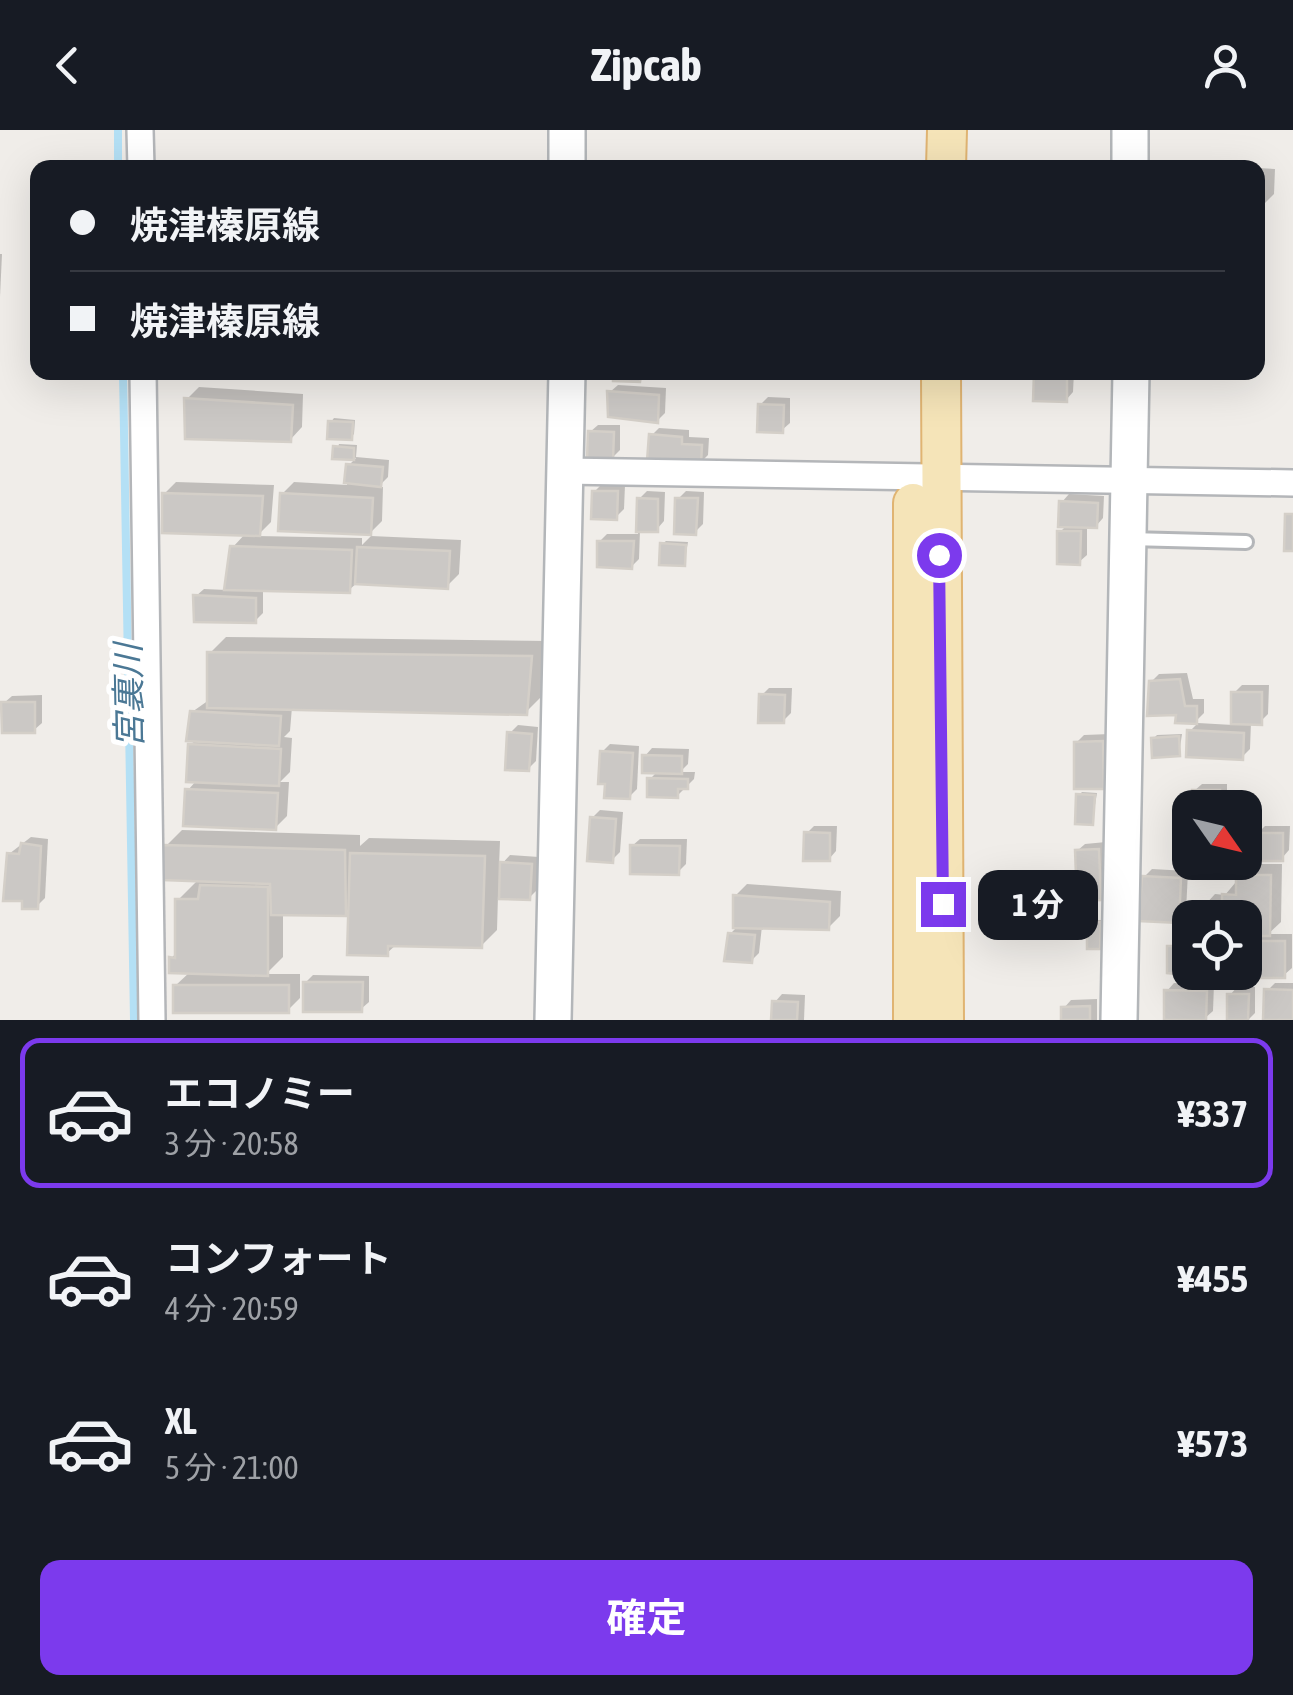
<!DOCTYPE html>
<html lang="ja">
<head>
<meta charset="utf-8">
<style>
  body { margin:0; font-family:"Asap Condensed","Noto Sans JP",sans-serif; background:#242831; color:#f1f3f6; height:100vh; display:flex; flex-direction:column; font-size:38px; white-space:nowrap }
  * { box-sizing:border-box; margin:0 }
  p { font-size:32px; color:#9ea1a6 }
  .icon { flex:none; width:55px; height:55px; fill:none; stroke:currentColor; stroke-width:2; stroke-linecap:round; stroke-linejoin:round }
  .map { position:relative; height:890px; overflow:hidden }
  .drawer { display:flex; flex-direction:column; background:#171b24; flex:1 }
  .drawer>* { flex:none }
  .guide { position:absolute; left:30px; top:30px; width:1235px; height:220px; border-radius:20px; box-shadow:0 10px 40px #0002; display:grid; align-content:center; height:220px; padding:0 40px; background:#171b24 }
  .needle { width:65px; rotate:124deg }
  .buttons { position:absolute; left:1172px; top:660px; display:grid; gap:20px }
  .buttons a { display:grid; place-items:center; width:90px; height:90px; border-radius:20px; background:#171b24; box-shadow:0 10px 40px #0002; font-size:50px }
  .end { position:absolute; width:45px; height:45px; margin:-22px; border:12px solid #7c3aed; background:#fff; box-shadow:0 0 0 5px #fff }
  .from { border-radius:50% }
  .bubble { position:absolute; height:70px; border-radius:20px; background:#171b24; box-shadow:0 10px 40px #0002; font-size:32px; font-weight:700; line-height:70px; text-align:center }
  .guide b { display:flex; align-items:center; gap:35px; height:95px; font-size:38px }
  .guide b+b { border-top:2px solid #363941 }
  .guide i { width:25px; height:25px; background:#f1f3f6 }
  ul { padding:18px 0 0; list-style:none }
  li { display:flex; align-items:center; gap:30px; height:150px; margin:0 20px 15px; padding:0 20px; border:5px solid transparent; border-radius:20px }
  li div { flex:1 }
  li b { display:block; font-size:38px }
  li em { font-style:normal; font-weight:700 }
  li.selected { border-color:#7c3aed }
  li>.icon { width:90px; height:90px; stroke-width:1.5 }
  .button { display:flex; gap:20px; margin-top:auto; padding:20px 40px }
  .button a { flex:1; height:115px; border-radius:20px; background:#7c3aed; color:#fff; font-size:40px; font-weight:700; line-height:115px; text-align:center }
  header { display:flex; justify-content:space-between; align-items:center; height:130px; padding:0 40px; background:#171b24; font-size:45px; font-weight:700 }
  .map>svg:first-child { display:block }
  .shadow { fill:#0003 }
  .lines { fill:none; stroke-linecap:round; stroke-linejoin:round }
  .stream { stroke:#b4e0f5; stroke-width:8 }
  .building { fill:#cbc8c5; stroke:#d4cfc8; stroke-width:2.5 }
  .lane-casing { stroke:#b4b6b9; stroke-width:18 }
  .street-casing { stroke:#b4b6b9; stroke-width:30 }
  .secondary-casing { stroke:#b3b6b9; stroke-width:40 }
  .primary-casing { stroke:#e0b472; stroke-width:42 }
  .lane { stroke:#fff; stroke-width:12 }
  .street { stroke:#fff; stroke-width:25 }
  .secondary { stroke:#fff; stroke-width:35 }
  .primary { stroke:#f5e4b8; stroke-width:38 }
  .route { stroke:#7c3aed; stroke-width:12 }
  .labels { text-anchor:middle; dominant-baseline:central; stroke-width:10; stroke-linejoin:round; paint-order:stroke }
  .water-label { font-size:35px; font-style:italic; fill:#4b7895; stroke:#fff }
</style>
</head>
<body>
<header><svg class="icon" aria-label="back" viewBox="0 0 24 24"><path d="M15 5l-7 7 7 7"/></svg>Zipcab<svg class="icon" aria-label="person" viewBox="0 0 24 24"><circle cx="12" cy="8" r="4"/><path d="M4 21q1-7 8-7t8 7"/></svg></header>
<div class="map">
<svg width="1293" height="890" viewBox="0 0 1293 890">
  <rect width="100%" height="100%" fill="#f0ede9"/>
  <g class="shadow">
    <polygon points="1258,38 1275,39 1274,64 1262,76 1258,76"/>
    <polygon points="0,124 2,124 0,167"/>
    <polygon points="1036,242 1074,242 1073,262 1066,270"/>
    <polygon points="618,255 666,258 665,283 657,291 610,262"/>
    <polygon points="199,257 303,264 302,297 290,310 187,269"/>
    <polygon points="768,267 790,268 790,293 782,300 760,275"/>
    <polygon points="334,288 355,290 354,304 351,307 331,292"/>
    <polygon points="598,295 620,295 620,320 612,328 590,302"/>
    <polygon points="659,298 689,300 689,307 709,308 708,325 700,333 651,306"/>
    <polygon points="339,314 357,315 356,327 389,330 388,347 378,357 383,357 382,391 370,403 282,364 294,352 347,355 349,335 356,328 335,326"/>
    <polygon points="176,352 274,355 271,392 257,406 362,408 362,415 371,406 461,410 459,444 447,456 358,452 349,460 263,458 263,483 255,491 196,466 204,459 227,460 232,418 246,403 164,364"/>
    <polygon points="602,354 625,355 624,379 616,387 594,362"/>
    <polygon points="647,361 665,362 664,391 657,399 640,400 639,429 632,436 599,412 607,404 638,404 639,369"/>
    <polygon points="686,361 704,362 703,394 695,402 678,369"/>
    <polygon points="1069,364 1104,366 1103,388 1096,396 1087,396 1087,425 1079,432 1060,402 1067,395 1062,372"/>
    <polygon points="666,411 688,412 684,434 662,414"/>
    <polygon points="226,507 547,511 542,566 526,582 292,577 290,601 284,607 292,608 290,642 280,652 289,652 287,686 275,698 188,660 197,650 190,615 197,609 192,582 209,570 210,523"/>
    <polygon points="1187,543 1193,569 1204,569 1204,583 1196,591 1178,583 1151,552 1159,544"/>
    <polygon points="1242,555 1269,555 1268,584 1260,592 1251,592 1250,619 1242,627 1190,601 1198,593 1233,595 1234,563"/>
    <polygon points="769,558 792,558 791,583 783,591 761,566"/>
    <polygon points="42,565 42,593 34,600 4,573 12,566"/>
    <polygon points="518,595 538,597 536,631 528,639 510,603"/>
    <polygon points="1110,604 1111,649 1103,657 1076,613 1084,605"/>
    <polygon points="1182,604 1179,624 1154,608 1157,605"/>
    <polygon points="610,614 639,616 637,659 629,667 607,652 602,622"/>
    <polygon points="652,618 689,619 688,634 680,642 695,642 694,649 677,666 650,649 658,641 645,626"/>
    <polygon points="1202,654 1227,654 1227,678 1194,678 1194,661"/>
    <polygon points="1082,662 1097,663 1092,693 1079,665"/>
    <polygon points="600,680 623,682 620,722 612,730 592,688"/>
    <polygon points="1245,688 1251,688 1250,706 1245,711"/>
    <polygon points="814,696 837,696 836,721 829,729 806,704"/>
    <polygon points="1265,696 1290,696 1289,720 1282,728 1257,704"/>
    <polygon points="182,700 360,705 360,716 369,708 500,711 499,737 510,725 539,727 537,760 529,768 498,766 497,800 481,816 397,814 387,823 351,777 345,783 283,783 283,827 266,844 300,844 300,868 288,880 175,856 191,841 171,828 178,822 178,770 198,750 166,716"/>
    <polygon points="31,707 48,709 45,768 37,776 9,724"/>
    <polygon points="1188,708 1190,730 1180,730 1180,715"/>
    <polygon points="640,709 687,709 686,734 678,742 632,716"/>
    <polygon points="1106,712 1108,759 1100,767 1077,721 1085,714"/>
    <polygon points="1251,734 1282,734 1281,792 1268,804 1292,804 1292,838 1284,845 1245,842 1245,788 1203,777 1215,764 1225,765"/>
    <polygon points="1152,739 1188,741 1186,782 1178,790 1144,747"/>
    <polygon points="747,754 841,761 840,786 828,798 762,796 759,823 751,831 730,804 736,798 735,766"/>
    <polygon points="1093,790 1103,790 1099,817 1089,793"/>
    <polygon points="1178,809 1190,809 1190,842 1221,842 1219,845 1170,841 1170,817"/>
    <polygon points="313,845 369,846 369,872 361,879 305,853"/>
    <polygon points="1174,853 1214,854 1213,881 1205,888 1167,861"/>
    <polygon points="1275,853 1293,853 1293,890 1266,890 1267,861"/>
    <polygon points="1237,857 1255,857 1255,883 1248,890 1229,890 1230,865"/>
    <polygon points="782,864 805,865 804,890 773,890 775,872"/>
    <polygon points="1097,869 1097,890 1064,890 1064,878 1071,870"/>
  </g>
  <g class="lines">
    <g class="stream">
      <polyline points="118,0 118,38"/>
      <polyline points="123,242 134,890"/>
    </g>
  </g>
  <g class="building">
    <polygon points="613,242 662,242 662,246 641,245 640,252 613,251"/>
    <polygon points="1034,242 1067,242 1067,272 1033,271"/>
    <polygon points="607,261 659,265 658,293 608,287"/>
    <polygon points="184,268 293,275 291,312 185,309"/>
    <polygon points="758,274 784,275 783,303 757,302"/>
    <polygon points="328,291 353,292 352,310 327,309"/>
    <polygon points="588,301 614,302 613,330 587,330"/>
    <polygon points="649,304 682,307 682,314 702,315 701,335 647,331"/>
    <polygon points="333,316 354,318 354,330 332,329"/>
    <polygon points="346,334 383,337 381,357 344,353"/>
    <polygon points="592,361 618,361 617,390 591,389"/>
    <polygon points="162,363 263,366 260,406 162,403"/>
    <polygon points="280,363 373,368 371,405 278,401"/>
    <polygon points="637,368 658,369 658,402 636,402"/>
    <polygon points="675,368 698,368 696,405 674,404"/>
    <polygon points="1059,371 1098,373 1097,398 1058,397"/>
    <polygon points="1285,384 1293,384 1293,421 1284,421"/>
    <polygon points="1057,401 1081,401 1080,435 1057,434"/>
    <polygon points="597,411 634,411 632,439 597,437"/>
    <polygon points="660,413 686,415 685,436 659,435"/>
    <polygon points="230,416 352,420 350,463 224,460"/>
    <polygon points="357,417 450,421 448,459 355,454"/>
    <polygon points="193,465 256,468 256,493 194,492"/>
    <polygon points="207,522 532,526 527,585 207,578"/>
    <polygon points="1180,549 1185,576 1197,576 1197,594 1175,593 1176,585 1147,586 1149,551"/>
    <polygon points="1231,562 1262,562 1262,595 1231,594"/>
    <polygon points="759,564 785,565 784,593 758,593"/>
    <polygon points="1,572 35,572 35,603 2,603"/>
    <polygon points="190,581 281,586 279,616 186,611"/>
    <polygon points="1187,600 1244,603 1243,630 1186,627"/>
    <polygon points="507,602 532,604 529,641 505,640"/>
    <polygon points="1179,606 1180,626 1152,628 1151,608"/>
    <polygon points="1103,611 1104,659 1074,659 1074,612"/>
    <polygon points="188,614 281,619 279,656 186,652"/>
    <polygon points="600,621 633,623 630,669 604,668 605,654 598,654"/>
    <polygon points="642,625 682,626 682,644 642,643"/>
    <polygon points="647,648 688,649 688,659 678,659 678,668 647,667"/>
    <polygon points="185,659 278,663 276,700 183,696"/>
    <rect x="1192" y="660" width="28" height="18"/>
    <polygon points="1076,664 1095,665 1093,695 1075,694"/>
    <polygon points="590,687 616,689 613,733 587,731"/>
    <polygon points="804,702 830,703 830,731 803,731"/>
    <rect x="1254" y="703" width="29" height="28"/>
    <polygon points="21,713 41,716 38,779 22,779 22,771 3,771 7,723 19,724"/>
    <polygon points="163,715 345,720 346,786 271,785 270,754 163,750"/>
    <polygon points="630,715 680,716 679,745 630,744"/>
    <polygon points="1099,719 1101,770 1077,771 1075,720"/>
    <polygon points="350,723 485,726 482,818 388,816 388,826 347,825"/>
    <polygon points="500,732 532,734 530,770 499,769"/>
    <polygon points="1236,745 1271,745 1270,806 1245,806 1245,788 1200,788 1200,776 1222,776 1222,764 1236,765"/>
    <polygon points="1142,746 1181,748 1179,793 1139,791"/>
    <polygon points="200,755 268,757 268,846 169,843 169,827 175,828 175,769 198,769"/>
    <polygon points="733,765 830,772 829,800 733,798"/>
    <polygon points="1087,792 1101,792 1100,819 1087,819"/>
    <polygon points="728,803 755,805 752,833 724,831"/>
    <polygon points="1245,811 1285,811 1285,848 1232,848 1232,842 1245,842"/>
    <polygon points="1167,816 1190,816 1190,842 1220,842 1220,848 1167,843"/>
    <polygon points="303,852 363,852 362,882 303,882"/>
    <rect x="173" y="855" width="116" height="28"/>
    <polygon points="1264,859 1293,860 1293,890 1263,890"/>
    <polygon points="1164,860 1207,861 1206,890 1164,890"/>
    <polygon points="1227,864 1249,864 1248,890 1227,890"/>
    <polygon points="772,871 798,872 797,890 771,890"/>
    <polygon points="1090,876 1090,890 1061,890 1061,877"/>
  </g>
  <g class="lines">
    <g class="lane-casing">
      <polyline id="lane" points="1129,409 1246,412"/>
    </g>
    <g class="street-casing">
      <g id="street">
        <polyline points="140,0 141,38"/>
        <polyline points="143,242 152,890"/>
        <polyline points="564,341 1293,353"/>
      </g>
    </g>
    <g class="secondary-casing">
      <g id="secondary">
        <polyline points="1130,0 1130,38"/>
        <polyline points="567,38 567,0"/>
        <polyline points="553,890 567,242"/>
        <polyline points="1119,890 1131,242"/>
      </g>
    </g>
    <g class="primary-casing">
      <g id="primary">
        <polyline points="946,38 947,0"/>
        <polyline points="941,242 944,890"/>
        <polyline points="913,890 913,373"/>
      </g>
    </g>
    <use href="#lane" class="lane"/>
    <use href="#street" class="street"/>
    <use href="#secondary" class="secondary"/>
    <use href="#primary" class="primary"/>
  </g>
  <g class="lines">
    <polyline class="route" points="939,425 943,774"/>
  </g>
  <g class="labels">
    <g class="water-label">
      <text transform="translate(128 566) rotate(-91)">宮裏川</text>
    </g>
  </g>
</svg>
<div class="buttons">
<a><svg class="needle" viewBox="-14 -14 28 28"><path d="M0-13l5 13h-10z" fill="#e53935"/><path d="M0 13l5-13h-10z" fill="#9ea1a6"/></svg></a>
<a><svg class="icon" aria-label="locate" viewBox="0 0 24 24"><circle cx="12" cy="12" r="6"/><path d="M12 2v4M12 18v4M2 12h4M18 12h4"/></svg></a>
</div>
<i class="end from" style="left:939px;top:425px"></i>
<i class="end" style="left:943px;top:774px"></i>
<div class="bubble" style="left:978px;top:740px;width:120px">1 分</div>
<div class="guide">
<b><i class="from"></i>焼津榛原線</b>
<b><i></i>焼津榛原線</b>
</div>
</div>
<section class="drawer">
<ul>
<li class="selected"><svg class="icon" aria-label="car" viewBox="0 0 24 24"><path d="M5 17H2v-5l4-1 3-4h7l3 4 3 1v5h-3M9 17h6M6 11h13"/><circle cx="7" cy="17" r="2"/><circle cx="17" cy="17" r="2"/></svg><div><b>エコノミー</b><p>3 分 · 20:58</p></div><em>¥337</em></li>
<li><svg class="icon" aria-label="car" viewBox="0 0 24 24"><path d="M5 17H2v-5l4-1 3-4h7l3 4 3 1v5h-3M9 17h6M6 11h13"/><circle cx="7" cy="17" r="2"/><circle cx="17" cy="17" r="2"/></svg><div><b>コンフォート</b><p>4 分 · 20:59</p></div><em>¥455</em></li>
<li><svg class="icon" aria-label="car" viewBox="0 0 24 24"><path d="M5 17H2v-5l4-1 3-4h7l3 4 3 1v5h-3M9 17h6M6 11h13"/><circle cx="7" cy="17" r="2"/><circle cx="17" cy="17" r="2"/></svg><div><b>XL</b><p>5 分 · 21:00</p></div><em>¥573</em></li>
</ul>
<div class="button"><a>確定</a></div>
</section>
</body>
</html>
